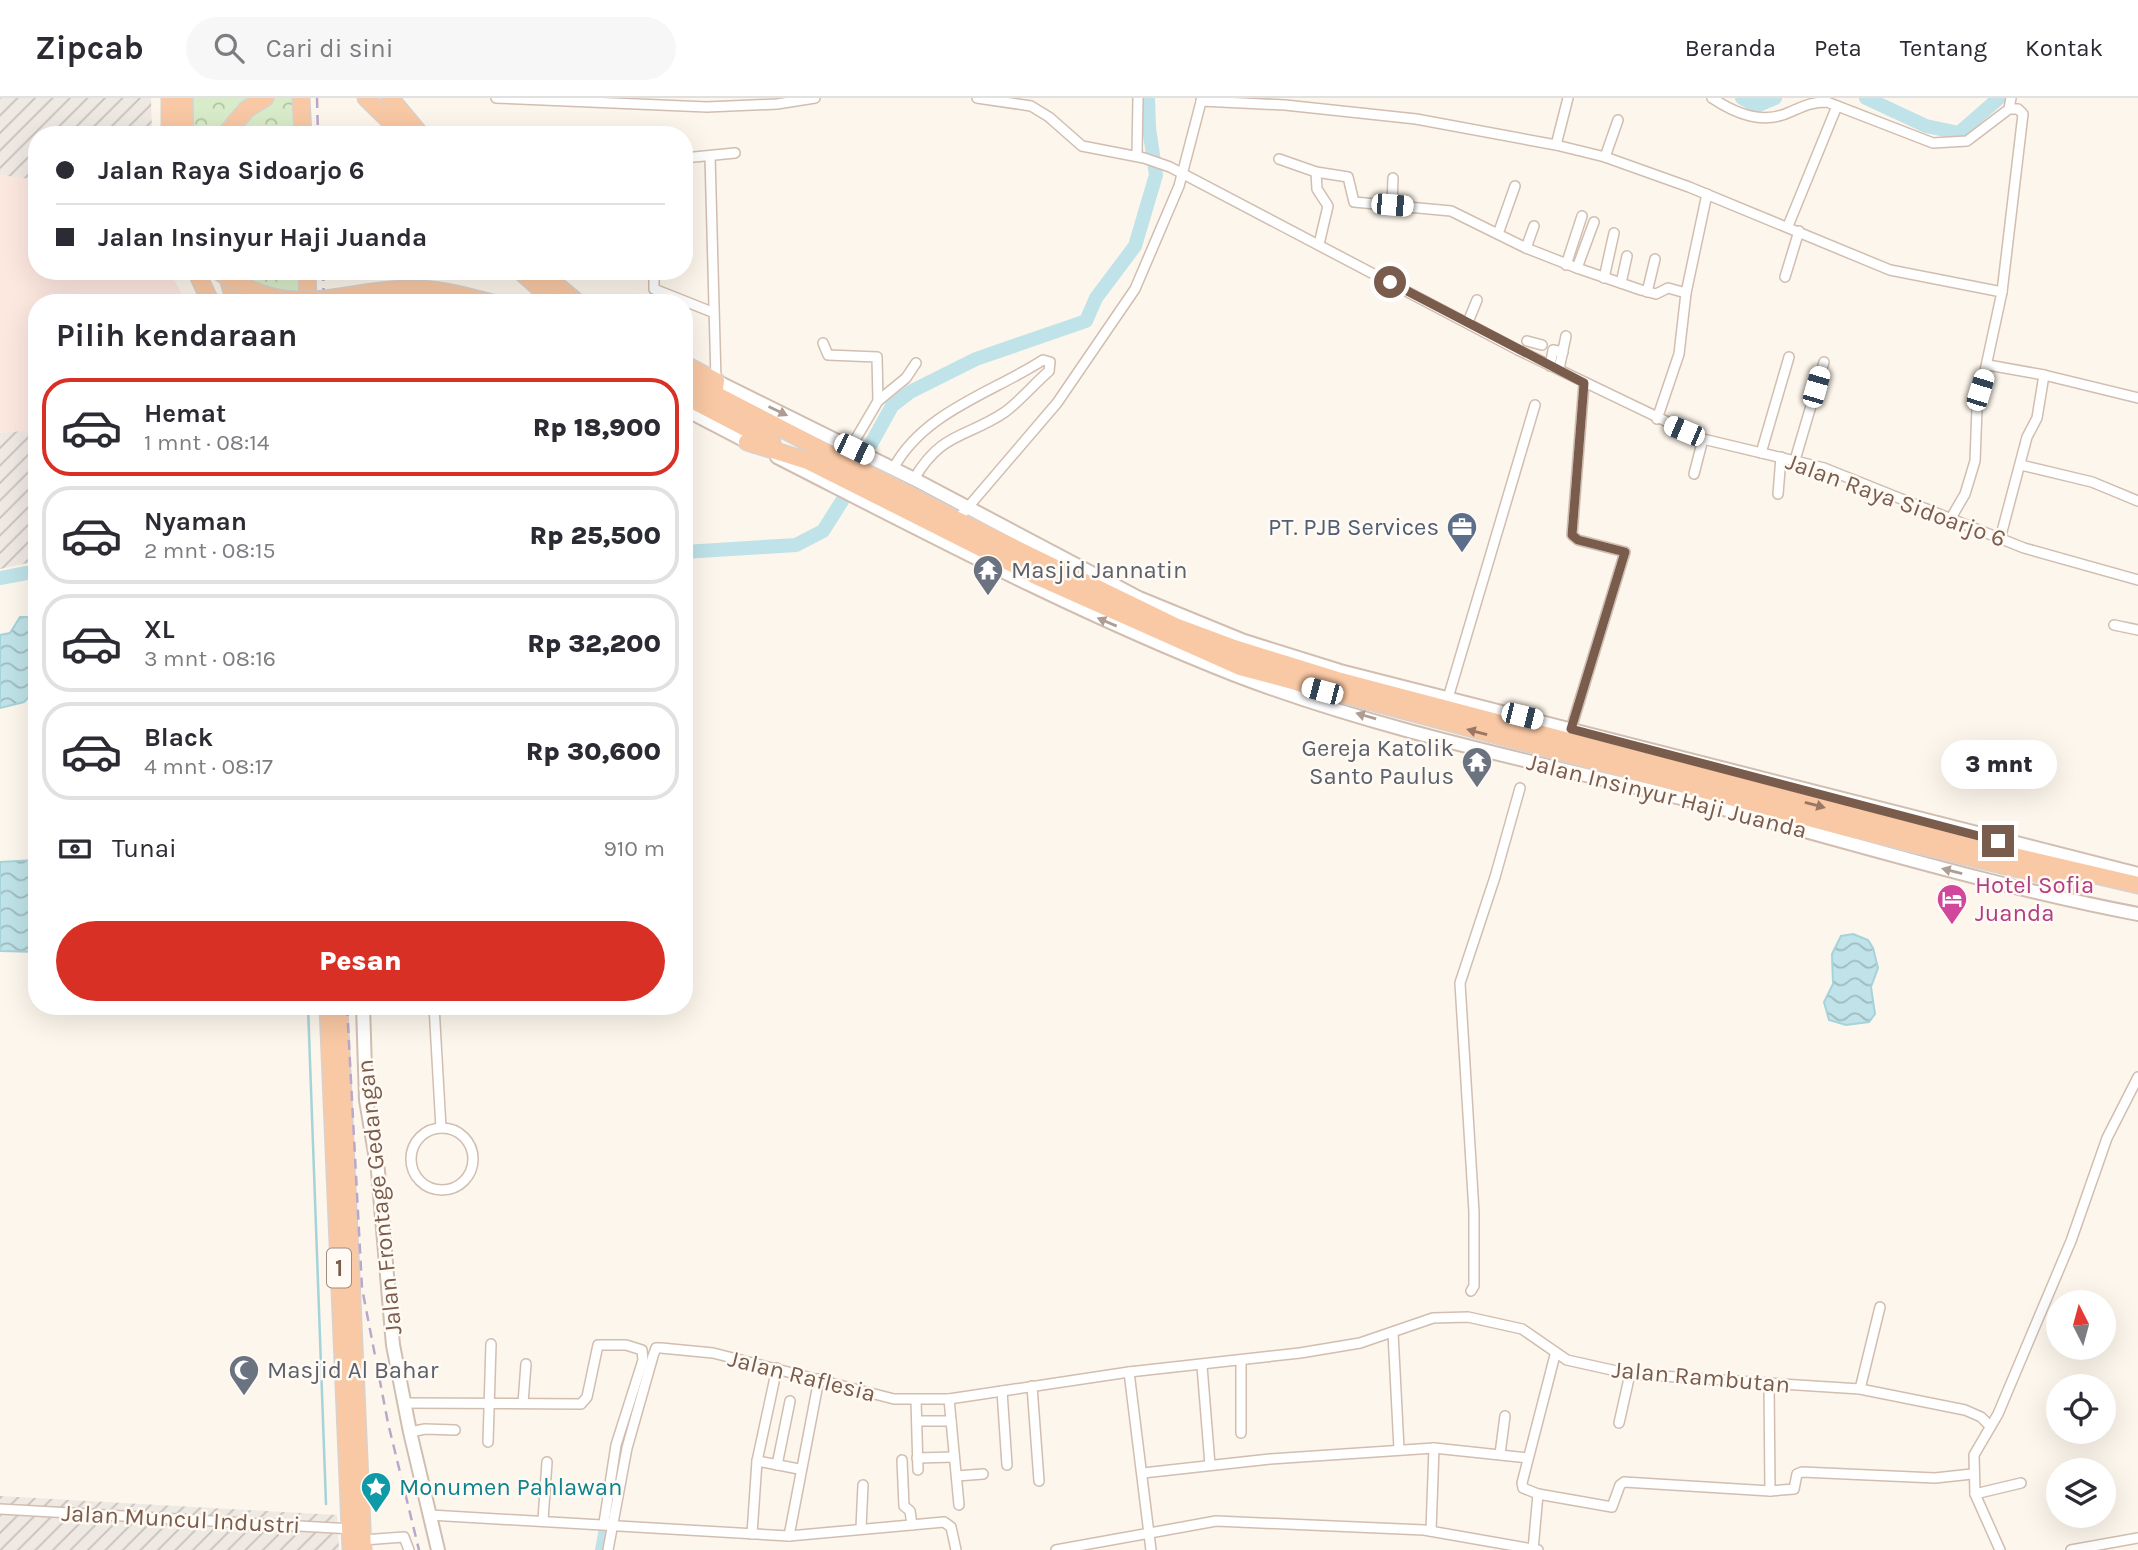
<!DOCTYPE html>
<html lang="id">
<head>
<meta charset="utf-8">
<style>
  body { margin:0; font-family:Karla,sans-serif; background:#f7f7f7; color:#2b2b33; height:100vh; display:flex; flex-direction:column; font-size:26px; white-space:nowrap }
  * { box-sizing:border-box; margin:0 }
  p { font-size:23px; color:#7c7c81 }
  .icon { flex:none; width:38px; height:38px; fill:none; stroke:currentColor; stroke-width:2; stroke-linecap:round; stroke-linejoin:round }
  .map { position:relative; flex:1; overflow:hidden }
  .panel { position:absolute; left:28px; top:196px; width:665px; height:721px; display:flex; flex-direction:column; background:#fff; border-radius:28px; box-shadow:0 7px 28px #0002 }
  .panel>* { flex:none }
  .hud { position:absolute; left:28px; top:28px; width:665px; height:154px; border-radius:28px; box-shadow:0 7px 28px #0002; display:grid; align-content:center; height:154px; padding:0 28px; background:#fff }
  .needle { width:46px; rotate:354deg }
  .fabs { position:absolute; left:2046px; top:1192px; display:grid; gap:14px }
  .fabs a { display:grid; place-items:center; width:70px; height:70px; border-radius:50%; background:#fff; box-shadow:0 7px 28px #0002; font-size:35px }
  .end { position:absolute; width:32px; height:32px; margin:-16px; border:9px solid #7a5c4d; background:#fff; box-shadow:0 0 0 4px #fff }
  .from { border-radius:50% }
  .bubble { position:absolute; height:49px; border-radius:24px; background:#fff; box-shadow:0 7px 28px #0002; font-size:23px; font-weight:800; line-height:49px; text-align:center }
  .car { position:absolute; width:21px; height:42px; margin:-21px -10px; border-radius:9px; box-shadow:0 0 5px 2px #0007; background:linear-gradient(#fff 24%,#345 0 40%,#fff 0 76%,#345 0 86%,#fff 0) }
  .hud b { display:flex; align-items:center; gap:24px; height:66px; font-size:26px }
  .hud b+b { border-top:2px solid #e1e1e2 }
  .hud i { width:18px; height:18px; background:#2b2b33 }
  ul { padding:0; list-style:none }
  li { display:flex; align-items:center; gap:21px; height:98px; margin:0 14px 10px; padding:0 14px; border:4px solid #e1e1e2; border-radius:28px }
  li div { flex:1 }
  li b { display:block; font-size:26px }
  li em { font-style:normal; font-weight:800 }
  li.active { border-color:#d93025 }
  li>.icon { width:63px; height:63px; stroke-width:1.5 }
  h2 { padding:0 28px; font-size:32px; line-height:84px }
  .pay { display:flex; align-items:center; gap:18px; height:77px; padding:0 28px; font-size:26px }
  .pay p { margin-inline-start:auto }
  .cta { display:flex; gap:14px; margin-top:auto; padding:14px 28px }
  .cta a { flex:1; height:80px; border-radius:42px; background:#d93025; color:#fff; font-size:28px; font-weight:800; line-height:80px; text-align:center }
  header { display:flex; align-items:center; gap:42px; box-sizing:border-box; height:98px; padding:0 35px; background:#fff; border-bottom:2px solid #e1e1e2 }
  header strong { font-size:33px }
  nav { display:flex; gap:38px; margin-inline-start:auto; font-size:24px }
  .search { width:490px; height:63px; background:#f7f7f7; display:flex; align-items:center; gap:18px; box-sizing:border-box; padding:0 24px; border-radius:38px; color:#7c7c81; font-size:26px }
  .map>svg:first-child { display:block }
  .commercial { fill:#fde8e0 }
  .industrial { fill:url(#industrial-furrows) }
  .park { fill:url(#park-crowns) }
  .water { fill:url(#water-waves); stroke:#a5d3da; stroke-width:2 }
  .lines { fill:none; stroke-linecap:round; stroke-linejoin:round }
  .stream { stroke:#a5d3da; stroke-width:2.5 }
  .river { stroke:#bfe3e8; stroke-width:14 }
  .minor-casing { stroke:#d1beb0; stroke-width:12 }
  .tertiary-casing { stroke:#d1beb0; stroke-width:16 }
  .trunk-casing { stroke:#dad1cd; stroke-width:19 }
  .minor { stroke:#fff; stroke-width:9 }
  .tertiary { stroke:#fff; stroke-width:12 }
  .trunk { stroke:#f9c8a4; stroke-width:16 }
  .rail { stroke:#b9a8c9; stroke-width:2.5; stroke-dasharray:10 7; stroke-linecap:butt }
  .trunk-bridge-casing { stroke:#dad1cd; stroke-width:19; stroke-linecap:butt }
  .trunk-bridge { stroke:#f9c8a4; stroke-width:16 }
  .oneway { fill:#af9d94 }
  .oneway2 { fill:#9a7763 }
  .route { stroke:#7a5c4d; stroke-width:9 }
  .labels { text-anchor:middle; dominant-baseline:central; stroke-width:5; stroke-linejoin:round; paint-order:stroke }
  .shield { fill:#fffaf3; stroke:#a28b7f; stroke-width:2 }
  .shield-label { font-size:23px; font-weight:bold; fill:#7a5c4d }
  .street-label { font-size:24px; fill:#7a5c4d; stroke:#fffaf3 }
  .service-label { font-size:24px; fill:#4e5e75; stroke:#fffaf3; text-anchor:end }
  .worship-label { font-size:24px; fill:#5b616d; stroke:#fffaf3; text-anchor:start }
  .hotel-label { font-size:24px; fill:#b23c85; stroke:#fffaf3; text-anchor:start }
  .culture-label { font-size:24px; fill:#0d838f; stroke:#fffaf3; text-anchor:start }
</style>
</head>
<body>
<header>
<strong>Zipcab</strong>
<div class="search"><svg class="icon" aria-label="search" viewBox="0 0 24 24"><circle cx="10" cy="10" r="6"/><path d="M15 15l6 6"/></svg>Cari di sini</div>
<nav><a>Beranda</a><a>Peta</a><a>Tentang</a><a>Kontak</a></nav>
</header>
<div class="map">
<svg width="2138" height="1452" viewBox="0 0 2138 1452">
  <defs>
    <pattern id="industrial-furrows" width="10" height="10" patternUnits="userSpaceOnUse" patternTransform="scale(1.75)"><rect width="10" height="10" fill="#efe9e4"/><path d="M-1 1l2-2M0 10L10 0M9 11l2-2" fill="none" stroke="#c7c0bb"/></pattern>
    <pattern id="park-crowns" width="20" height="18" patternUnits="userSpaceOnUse" patternTransform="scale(1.75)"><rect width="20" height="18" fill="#d8ecc9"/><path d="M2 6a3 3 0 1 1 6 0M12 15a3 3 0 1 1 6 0" fill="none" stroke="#b4c2a5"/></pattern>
    <pattern id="water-waves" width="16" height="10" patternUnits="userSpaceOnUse" patternTransform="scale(1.75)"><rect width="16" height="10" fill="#bfe3e8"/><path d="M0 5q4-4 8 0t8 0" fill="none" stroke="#a0bbbe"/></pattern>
  </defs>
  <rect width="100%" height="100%" fill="#fdf6ec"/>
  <polygon class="commercial" points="0,77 37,82 37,173 169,173 187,205 37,205 37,314 32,315 34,332 0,335"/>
  <g class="industrial">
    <polygon points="0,0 151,0 152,37 37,37 37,82 0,77"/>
    <polygon points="32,314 37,314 37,463 0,471 0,335 33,332"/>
    <polygon points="0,1398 337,1417 339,1452 0,1452"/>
  </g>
  <g class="park">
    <polygon points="186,0 296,0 297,37 188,37"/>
    <polygon points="218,173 301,173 302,205 234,205"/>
  </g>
  <g class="water">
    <polygon points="20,519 27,519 35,526 37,590 24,604 0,610 0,537 10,535"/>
    <polygon points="35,762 37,854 0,853 0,764"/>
    <polygon points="1853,836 1868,842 1873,850 1878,870 1871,889 1875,916 1869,924 1846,927 1829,922 1824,904 1833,886 1832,856 1841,838"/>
  </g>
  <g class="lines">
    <polyline class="stream" points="308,908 326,1406"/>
    <g class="river">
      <polyline points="1742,0 1756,8 1775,0"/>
      <polyline points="1866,0 1926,28 1959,35 1999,0"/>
      <polyline points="871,346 892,308 910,294 976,261 1086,223 1096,200 1135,148 1156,77 1149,30 1148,0"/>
      <polyline points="684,454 796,447 823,433 842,403"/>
      <polyline points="0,480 37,473"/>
      <polyline points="615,1377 624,1330"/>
      <polyline points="602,1452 609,1414"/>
    </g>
    <g class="minor-casing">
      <g id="minor">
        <polyline points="496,0 707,9 777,6 815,0"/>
        <polyline points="977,0 1031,8 1049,19 1082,48 1144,60 1170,69 1518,252 1703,341 1824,370 2024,450 2138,482"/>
        <path d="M1712,0C1736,16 1763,27 1790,14C1804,8 1811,4 1827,4L1933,45L1967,43L2009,11H2018L2023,16L2002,194L1977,310L1975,363L1965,396L1951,420"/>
        <polyline points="1201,3 1285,7 1416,21 1556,47 1605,59 1689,89 1890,172 2002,194"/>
        <polyline points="2009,11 2011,0"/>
        <polyline points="1556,47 1568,0"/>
        <polyline points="710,58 716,283"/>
        <polyline points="1137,58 1138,0"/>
        <polyline points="1605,59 1618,22"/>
        <polyline points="684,60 735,55"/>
        <polyline points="1279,61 1316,74 1348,79 1354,104 1451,113 1526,150 1577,170 1641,192 1656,196 1668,190 1686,195"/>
        <polyline points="1316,74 1317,91 1328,108 1319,146"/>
        <polyline points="1392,107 1393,80"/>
        <polyline points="1788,128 1837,8"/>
        <polyline points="1498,136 1515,88"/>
        <polyline points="1526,150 1534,128"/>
        <polyline points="1566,167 1582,118"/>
        <polyline points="1577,170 1594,124"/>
        <polyline points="654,173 654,191 712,214"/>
        <polyline points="1785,179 1799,133"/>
        <polyline points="1604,180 1614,135"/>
        <polyline points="1621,185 1627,158"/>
        <polyline points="1647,194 1655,161"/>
        <polyline points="1468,224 1477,202"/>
        <polyline points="1527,243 1542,247"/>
        <polyline points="823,245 828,257 877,259 878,303"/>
        <polyline points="1988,267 2044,277 2138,300"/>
        <polyline points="1550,268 1553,252 1563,254"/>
        <polyline points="1559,271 1566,238"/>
        <polyline points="1657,321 1679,256 1686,195 1707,96"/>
        <polyline points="851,349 878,303 906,280 916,265"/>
        <polyline points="1761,355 1789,259"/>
        <polyline points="1795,362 1824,264"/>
        <polyline points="2021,367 2092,384 2138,403"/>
        <path d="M893,371C923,314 992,295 1043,262L1050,264L1049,273C1034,286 1020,303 1005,314C967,340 942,333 914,381"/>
        <polyline points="1694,376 1703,341"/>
        <polyline points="1778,396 1781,359"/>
        <polyline points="957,422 1057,305 1135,191 1179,88 1202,0"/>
        <polyline points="2000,441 2027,339 2037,320 2044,277"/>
        <polyline points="2114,527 2138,532"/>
        <polyline points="1448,600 1535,307"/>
        <polyline points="1571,631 1625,454 1578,442 1572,437 1584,285"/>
        <polyline points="434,908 441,1030"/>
        <circle cx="442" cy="1061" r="31"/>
        <polyline points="1471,1193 1474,1188 1474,1114 1460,885 1495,779 1520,690"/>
        <polyline points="1393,1235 1399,1351"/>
        <polyline points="1555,1257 1522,1385 1523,1390 1538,1396 1612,1409 1620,1387 1624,1384 1770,1393 1794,1391 1797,1376 1802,1374 1935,1380 1972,1376"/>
        <polyline points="1202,1268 1210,1367"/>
        <polyline points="777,1270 757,1363 799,1371"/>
        <polyline points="1129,1274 1151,1452"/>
        <polyline points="1769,1285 1770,1393"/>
        <polyline points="1032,1288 1039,1383"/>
        <polyline points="1860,1291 1880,1209"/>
        <polyline points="1002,1293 1007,1367"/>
        <polyline points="949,1301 959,1407"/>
        <polyline points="916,1302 918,1372"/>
        <polyline points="404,1305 581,1306 587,1299 598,1247 626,1247 642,1252 643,1262 616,1347 604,1425"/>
        <polyline points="523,1305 526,1266"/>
        <polyline points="917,1323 951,1323"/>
        <polyline points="1619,1325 1630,1276"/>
        <polyline points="410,1334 425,1331 455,1332"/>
        <polyline points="1241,1335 1241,1262"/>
        <polyline points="488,1344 491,1246"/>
        <polyline points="1500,1356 1505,1318"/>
        <polyline points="917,1360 954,1359"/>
        <polyline points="902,1362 904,1408 910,1413 912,1427"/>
        <polyline points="777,1367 790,1303"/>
        <polyline points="1143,1375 1270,1361 1434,1350 1528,1360"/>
        <polyline points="957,1378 983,1376"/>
        <polyline points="1975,1396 2021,1385"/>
        <polyline points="0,1411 353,1431"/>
        <polyline points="430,1417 789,1438 944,1424 951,1429 956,1452"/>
        <polyline points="543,1422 547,1364"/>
        <polyline points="861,1430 863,1387"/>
        <polyline points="1431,1433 1434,1350"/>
        <polyline points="752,1436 757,1363"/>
        <polyline points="789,1438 819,1281"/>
        <polyline points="363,1442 404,1439 409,1452"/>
        <polyline points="608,1452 627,1350 653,1258 656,1250 661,1250 713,1255 894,1301 949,1301 1129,1274 1300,1255 1360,1245 1433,1220 1468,1219 1522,1231 1567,1262 1630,1276 1860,1291 1965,1312 1981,1319 1990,1328"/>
        <polyline points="1056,1452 1216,1423 1424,1432 1538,1452"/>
        <polyline points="1533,1452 1538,1396"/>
        <polyline points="2000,1452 1975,1396 1974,1357 1998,1316 2071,1143 2107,1040 2138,979"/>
        <polyline points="2071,1452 2138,1440"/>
      </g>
    </g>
    <g class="tertiary-casing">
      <g id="tertiary">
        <polyline points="716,283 914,381 1139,500 1244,543 1340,573 2138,776"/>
        <polyline points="684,311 755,348"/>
        <path d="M777,359C928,436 1077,515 1235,577C1381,633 1537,664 1689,702C1838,740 1986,787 2138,816"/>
        <polyline points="363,908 366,1002 378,1073 393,1247 410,1334 438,1452"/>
      </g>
    </g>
    <g class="trunk-casing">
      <g id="trunk">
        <polyline points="170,0 170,37"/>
        <polyline points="184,0 185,37"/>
        <polyline points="301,0 303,37"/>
        <polyline points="366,0 404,37"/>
        <polyline points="390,0 421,37"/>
        <polyline points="225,37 247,11 265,0"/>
        <polyline points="196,173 211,205"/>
        <polyline points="226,173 235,205"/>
        <polyline points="307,173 308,205"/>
        <polyline points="520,173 556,205"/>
        <polyline points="540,173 578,205"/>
        <polyline points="684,266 716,283 714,296"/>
        <polyline points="684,280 957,422 1175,528 1234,550 1337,582 1679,672 1984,751 2138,787"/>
        <polyline points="684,298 772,344"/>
        <polyline points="747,344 808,363 1040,480 1240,569 1847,730 2081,786"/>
        <polyline points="328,908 351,1452"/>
        <polyline points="339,908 363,1452"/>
      </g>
    </g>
    <use href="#minor" class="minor"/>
    <use href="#tertiary" class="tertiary"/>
    <use href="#trunk" class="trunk"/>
    <g class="rail">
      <polyline points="317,0 318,37"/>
      <polyline points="323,173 324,205"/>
      <polyline points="347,908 362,1190 388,1325 419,1452"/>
    </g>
    <g class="trunk-bridge-casing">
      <path id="trunk-bridge" d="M218,173C289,222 325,196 402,191C432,189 463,197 492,205"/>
    </g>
    <use href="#trunk-bridge" class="trunk-bridge"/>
  </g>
  <defs><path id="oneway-solid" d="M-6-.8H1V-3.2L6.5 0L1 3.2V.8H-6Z" transform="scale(1.75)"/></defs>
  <g class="oneway">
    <use href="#oneway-solid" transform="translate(778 313) rotate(26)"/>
    <use href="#oneway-solid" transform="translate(1107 524) rotate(-157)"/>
    <use href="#oneway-solid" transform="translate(1366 618) rotate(-164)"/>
    <use href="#oneway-solid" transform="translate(1952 773) rotate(-166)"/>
  </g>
  <g class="oneway2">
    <use href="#oneway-solid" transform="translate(1477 634) rotate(-165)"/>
    <use href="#oneway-solid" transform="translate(1815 707) rotate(15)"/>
  </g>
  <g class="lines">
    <polyline class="route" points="1390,184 1584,285 1572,437 1578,442 1625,454 1571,631 1998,743"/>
  </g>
  <defs>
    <g id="office-pin" transform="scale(1.575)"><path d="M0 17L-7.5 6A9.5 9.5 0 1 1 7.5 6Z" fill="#5c6f8a" stroke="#fffaf3"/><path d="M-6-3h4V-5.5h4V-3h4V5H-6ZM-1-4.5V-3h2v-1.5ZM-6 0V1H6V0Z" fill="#fff"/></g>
    <g id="temple-pin" transform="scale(1.575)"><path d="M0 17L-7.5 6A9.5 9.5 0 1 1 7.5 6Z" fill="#6b7280" stroke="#fffaf3"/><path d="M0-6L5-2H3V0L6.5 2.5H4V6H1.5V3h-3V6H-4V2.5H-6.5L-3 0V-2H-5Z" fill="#fff"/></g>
    <g id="hotel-pin" transform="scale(1.575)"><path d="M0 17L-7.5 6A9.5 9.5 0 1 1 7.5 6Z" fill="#d1479c" stroke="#fffaf3"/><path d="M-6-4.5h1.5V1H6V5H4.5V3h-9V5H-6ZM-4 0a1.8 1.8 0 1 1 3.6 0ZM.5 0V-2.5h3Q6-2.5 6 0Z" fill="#fff"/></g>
    <g id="mosque-pin" transform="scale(1.575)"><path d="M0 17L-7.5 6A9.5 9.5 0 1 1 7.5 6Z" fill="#6b7280" stroke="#fffaf3"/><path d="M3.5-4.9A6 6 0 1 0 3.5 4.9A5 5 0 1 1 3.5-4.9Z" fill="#fff"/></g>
    <g id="sight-pin" transform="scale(1.575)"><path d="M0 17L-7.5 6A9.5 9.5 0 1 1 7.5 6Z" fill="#0f9aa8" stroke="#fffaf3"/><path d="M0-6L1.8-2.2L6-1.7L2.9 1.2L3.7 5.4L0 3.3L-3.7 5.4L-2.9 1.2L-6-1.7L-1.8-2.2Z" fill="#fff"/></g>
  </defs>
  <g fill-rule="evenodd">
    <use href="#office-pin" x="1462" y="429"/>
    <use href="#temple-pin" x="988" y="472"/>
    <use href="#temple-pin" x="1477" y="664"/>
    <use href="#hotel-pin" x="1952" y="801"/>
    <use href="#mosque-pin" x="244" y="1272"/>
    <use href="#sight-pin" x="376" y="1389"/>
  </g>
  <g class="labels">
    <rect class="shield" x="327" y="1150.5" width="24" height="39" rx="5"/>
    <g class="shield-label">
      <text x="339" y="1170">1</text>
    </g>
    <g class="street-label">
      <text transform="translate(1896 402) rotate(20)">Jalan Raya Sidoarjo 6</text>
      <text transform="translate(1667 698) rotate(14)">Jalan Insinyur Haji Juanda</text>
      <text transform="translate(379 1099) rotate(-96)">Jalan Frontage Gedangan</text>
      <text transform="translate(802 1278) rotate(14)">Jalan Raflesia</text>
      <text transform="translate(1701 1279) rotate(5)">Jalan Rambutan</text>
      <text transform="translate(181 1421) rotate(3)">Jalan Muncul Industri</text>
    </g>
    <g class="service-label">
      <text x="1439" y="429">PT. PJB Services</text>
    </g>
    <g class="worship-label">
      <text x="1011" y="472">Masjid Jannatin</text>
      <text x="1454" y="650" text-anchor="end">Gereja Katolik<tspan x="1454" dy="28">Santo Paulus</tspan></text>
      <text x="267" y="1272">Masjid Al Bahar</text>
    </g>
    <g class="hotel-label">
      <text x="1975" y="787">Hotel Sofia<tspan x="1975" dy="28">Juanda</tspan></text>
    </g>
    <g class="culture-label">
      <text x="399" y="1389">Monumen Pahlawan</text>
    </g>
  </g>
</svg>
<div class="fabs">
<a><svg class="needle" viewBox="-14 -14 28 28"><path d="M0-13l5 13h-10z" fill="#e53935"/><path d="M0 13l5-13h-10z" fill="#7c7c81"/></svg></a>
<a><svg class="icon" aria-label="locate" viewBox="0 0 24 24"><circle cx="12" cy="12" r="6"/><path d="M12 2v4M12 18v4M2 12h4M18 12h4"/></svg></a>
<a><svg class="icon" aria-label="layers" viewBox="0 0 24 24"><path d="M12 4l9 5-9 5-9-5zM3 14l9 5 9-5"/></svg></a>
</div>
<i class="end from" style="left:1390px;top:184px"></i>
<i class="end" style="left:1998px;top:743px"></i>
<div class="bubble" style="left:1941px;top:642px;width:116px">3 mnt</div>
<i class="car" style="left:1392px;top:107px;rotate:95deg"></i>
<i class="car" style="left:1816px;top:289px;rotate:16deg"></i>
<i class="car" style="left:1980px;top:292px;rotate:17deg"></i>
<i class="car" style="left:1684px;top:333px;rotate:293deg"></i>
<i class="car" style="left:854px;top:351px;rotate:116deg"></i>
<i class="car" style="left:1322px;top:593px;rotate:285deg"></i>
<i class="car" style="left:1522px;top:618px;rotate:104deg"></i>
<div class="hud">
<b><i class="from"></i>Jalan Raya Sidoarjo 6</b>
<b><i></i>Jalan Insinyur Haji Juanda</b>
</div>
<section class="panel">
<h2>Pilih kendaraan</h2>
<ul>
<li class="active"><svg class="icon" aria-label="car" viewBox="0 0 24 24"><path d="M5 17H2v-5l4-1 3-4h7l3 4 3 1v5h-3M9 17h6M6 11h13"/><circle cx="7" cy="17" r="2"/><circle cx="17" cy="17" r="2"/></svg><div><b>Hemat</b><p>1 mnt · 08:14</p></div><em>Rp 18,900</em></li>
<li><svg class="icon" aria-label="car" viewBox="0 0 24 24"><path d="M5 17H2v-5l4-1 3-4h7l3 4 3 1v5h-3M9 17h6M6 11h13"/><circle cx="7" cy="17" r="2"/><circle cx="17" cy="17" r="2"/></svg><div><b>Nyaman</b><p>2 mnt · 08:15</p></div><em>Rp 25,500</em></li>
<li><svg class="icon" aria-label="car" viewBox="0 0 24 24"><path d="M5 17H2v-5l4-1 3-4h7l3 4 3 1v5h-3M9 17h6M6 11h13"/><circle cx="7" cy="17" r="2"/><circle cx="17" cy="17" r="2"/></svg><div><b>XL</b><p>3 mnt · 08:16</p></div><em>Rp 32,200</em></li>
<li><svg class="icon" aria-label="car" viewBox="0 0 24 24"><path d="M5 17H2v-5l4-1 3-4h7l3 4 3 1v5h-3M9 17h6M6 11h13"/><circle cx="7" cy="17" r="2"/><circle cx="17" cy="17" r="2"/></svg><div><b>Black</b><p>4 mnt · 08:17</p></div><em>Rp 30,600</em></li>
</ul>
<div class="pay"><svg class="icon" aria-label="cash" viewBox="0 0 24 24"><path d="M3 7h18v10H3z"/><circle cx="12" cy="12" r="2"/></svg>Tunai<p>910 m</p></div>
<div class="cta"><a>Pesan</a></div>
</section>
</div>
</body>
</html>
